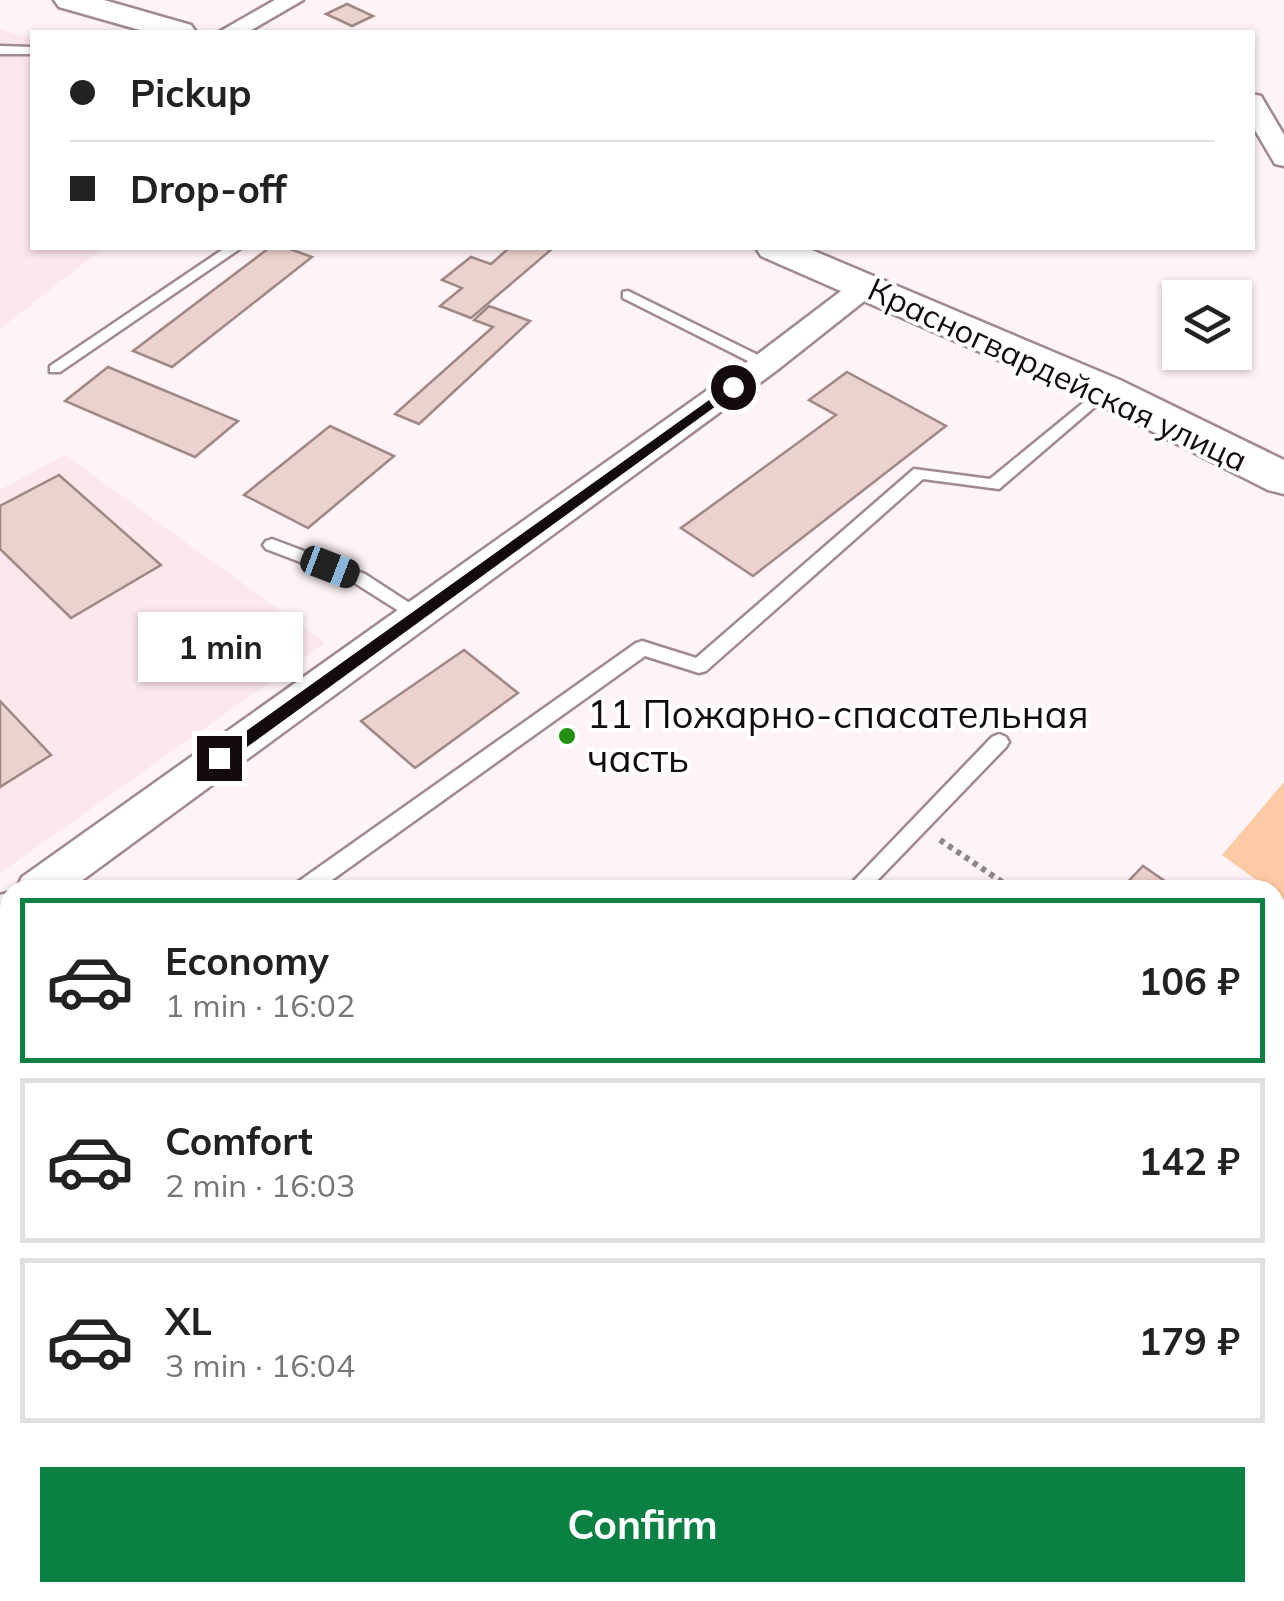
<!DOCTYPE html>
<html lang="en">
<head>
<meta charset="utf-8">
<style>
  body { margin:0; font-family:Mulish,sans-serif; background:#f6f6f6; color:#222; height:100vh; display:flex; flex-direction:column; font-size:38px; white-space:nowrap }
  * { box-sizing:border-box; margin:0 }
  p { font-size:32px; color:#767676 }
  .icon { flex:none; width:55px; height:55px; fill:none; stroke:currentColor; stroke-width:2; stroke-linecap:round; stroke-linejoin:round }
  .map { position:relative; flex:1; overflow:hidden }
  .sheet { position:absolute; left:0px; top:880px; width:1285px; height:722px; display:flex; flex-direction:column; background:#fff; border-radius:30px 30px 0 0; box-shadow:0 2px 8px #0004 }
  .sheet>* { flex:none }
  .hud { position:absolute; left:30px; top:30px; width:1225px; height:220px; border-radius:0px; box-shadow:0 2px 8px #0004; display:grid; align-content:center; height:220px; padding:0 40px; background:#fff }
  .tools { position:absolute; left:1162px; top:280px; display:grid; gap:20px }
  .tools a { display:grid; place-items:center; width:90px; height:90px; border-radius:0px; background:#fff; box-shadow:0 2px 8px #0004; font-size:50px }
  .end { position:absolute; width:45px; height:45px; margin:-22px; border:12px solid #130b0d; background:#fff; box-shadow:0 0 0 5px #fff }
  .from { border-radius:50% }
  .bubble { position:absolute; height:70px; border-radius:0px; background:#fff; box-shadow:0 2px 8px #0004; font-size:32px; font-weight:700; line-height:70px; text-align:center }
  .car { position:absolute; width:30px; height:60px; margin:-30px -15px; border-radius:12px; box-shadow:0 0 8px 2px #0007; background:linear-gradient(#222 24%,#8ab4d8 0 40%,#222 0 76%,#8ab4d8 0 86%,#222 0) }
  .hud b { display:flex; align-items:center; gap:35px; height:95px; font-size:38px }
  .hud b+b { border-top:2px solid #e0e0e0 }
  .hud i { width:25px; height:25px; background:#222 }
  ul { padding:18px 0 0; list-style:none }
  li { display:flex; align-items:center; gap:30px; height:165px; margin:0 20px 15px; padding:0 20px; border:5px solid #e0e0e0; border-radius:0px }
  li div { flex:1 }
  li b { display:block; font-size:38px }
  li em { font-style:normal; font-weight:700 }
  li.on { border-color:#0b8043 }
  li>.icon { width:90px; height:90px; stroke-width:1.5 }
  .primary-button { display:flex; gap:20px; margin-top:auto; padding:20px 40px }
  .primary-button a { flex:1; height:115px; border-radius:0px; background:#0b8043; color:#fff; font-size:40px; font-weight:700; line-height:115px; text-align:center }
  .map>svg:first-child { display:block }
  .built { fill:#fce7ec }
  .green { fill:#fdcaa6 }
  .building { fill:#ecd2ce; stroke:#a08784; stroke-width:2.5 }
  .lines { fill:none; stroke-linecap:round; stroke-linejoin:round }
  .lane-casing { stroke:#a0898f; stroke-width:5 }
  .street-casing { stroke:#a0898f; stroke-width:5 }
  .secondary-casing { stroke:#a0898f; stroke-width:5 }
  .path { stroke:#908789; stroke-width:6; stroke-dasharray:5 5; stroke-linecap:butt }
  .lane { fill:#fff; fill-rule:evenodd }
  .street { fill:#fff; fill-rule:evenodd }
  .secondary { fill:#fff; fill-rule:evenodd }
  .route { fill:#130b0d }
  .poi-dot { fill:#248f12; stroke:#fff; stroke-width:4 }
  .labels { text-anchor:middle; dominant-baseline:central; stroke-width:8; stroke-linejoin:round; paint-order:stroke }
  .far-street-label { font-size:32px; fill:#130b0d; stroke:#fff }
  .poi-label { font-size:38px; fill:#130b0d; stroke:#fff; text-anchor:start }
</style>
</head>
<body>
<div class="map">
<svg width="1284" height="1601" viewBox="0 0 1284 1601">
  <rect width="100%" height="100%" fill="#fef3f6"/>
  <g class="built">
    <polygon points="0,29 32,39 32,248 103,248 0,329"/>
    <polygon points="65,455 325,643 0,873 0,490"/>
    <polygon points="1284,871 1284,1601 769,1601 775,1592 1275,1592 1275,890"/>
  </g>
  <polygon class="green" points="1284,782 1284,900 1222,855"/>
  <g class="building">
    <polygon points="347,4 373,16 352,26 326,14"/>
    <polygon points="269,248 287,248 312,257 172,367 133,351"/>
    <polygon points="509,248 553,248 471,318 440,306 462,288 442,280 471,257 491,264"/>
    <polygon points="489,306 530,321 419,424 395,414 493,327 474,320"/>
    <polygon points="108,367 238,421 195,457 65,401"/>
    <polygon points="847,372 946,426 753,576 681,528 836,415 809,400"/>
    <polygon points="330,426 394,456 308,528 244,495"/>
    <polygon points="59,475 161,565 71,618 0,549 0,506"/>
    <polygon points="464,650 518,693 415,768 361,721"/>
    <polygon points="0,701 51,755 0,787"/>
    <polygon points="1143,866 1178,890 1120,890"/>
    <polygon points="1284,1473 1284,1538 1275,1528 1275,1482"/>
    <polygon points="298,1592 353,1592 343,1601 301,1601"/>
  </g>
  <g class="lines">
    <g class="lane-casing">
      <g id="lane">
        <polygon points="0,46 32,47 32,54 0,54"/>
        <polygon points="225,248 241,248 60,372 50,372 50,366"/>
        <polygon points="628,291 770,361 773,364 765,369 760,367 623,298 623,292"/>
        <polygon points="1105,385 1113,390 1111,393 999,489 923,479 706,671 699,673 645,656 318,890 292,890 295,884 636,643 642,641 696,658 914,469 990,479"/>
        <polygon points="272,539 365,574 425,613 416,620 410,618 353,582 266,549 263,545 266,541"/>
        <polygon points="999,734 1006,737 1009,742 1006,747 868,890 845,890 992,737"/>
        <polygon points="10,1091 10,1116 0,1120 0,1096"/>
        <polygon points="178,1592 211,1592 208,1601 175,1601"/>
        <polygon points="517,1592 549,1592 546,1601 514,1601"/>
      </g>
    </g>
    <g class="street-casing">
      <g id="street">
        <polygon points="275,0 303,0 248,32 219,32"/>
        <polygon points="1252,94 1261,96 1284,135 1284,166 1275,164 1252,125"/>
        <polygon points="867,276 877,279 881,285 877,291 776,371 69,890 16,890 22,877 754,357 857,279"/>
        <polygon points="10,892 10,932 0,935 0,895"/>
      </g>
    </g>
    <g class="secondary-casing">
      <g id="secondary">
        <polygon points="54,0 104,0 191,25 196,32 147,32 59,7"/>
        <polygon points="756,248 807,248 1120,380 1284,460 1284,494 1268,490 1090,400 761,256"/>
      </g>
    </g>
    <polyline class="path" points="940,840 1014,890"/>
    <use href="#lane" class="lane"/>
    <use href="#street" class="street"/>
    <use href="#secondary" class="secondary"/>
  </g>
  <polygon class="route" points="733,383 740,387 738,390 225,763 214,763 214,754"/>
  <circle class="poi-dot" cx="567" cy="736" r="10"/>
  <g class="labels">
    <g class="far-street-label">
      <text transform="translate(1058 374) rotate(25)">Красногвардейская улица</text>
    </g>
    <g class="poi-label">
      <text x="587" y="714">11 Пожарно-спасательная<tspan x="587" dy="44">часть</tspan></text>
    </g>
  </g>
</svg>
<div class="tools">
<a><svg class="icon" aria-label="layers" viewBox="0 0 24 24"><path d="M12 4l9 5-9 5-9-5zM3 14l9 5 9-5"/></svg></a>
</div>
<i class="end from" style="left:733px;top:387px"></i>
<i class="end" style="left:219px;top:758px"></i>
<div class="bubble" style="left:138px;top:612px;width:165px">1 min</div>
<i class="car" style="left:330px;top:567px;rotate:111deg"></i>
<div class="hud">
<b><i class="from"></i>Pickup</b>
<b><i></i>Drop-off</b>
</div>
<section class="sheet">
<ul>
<li class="on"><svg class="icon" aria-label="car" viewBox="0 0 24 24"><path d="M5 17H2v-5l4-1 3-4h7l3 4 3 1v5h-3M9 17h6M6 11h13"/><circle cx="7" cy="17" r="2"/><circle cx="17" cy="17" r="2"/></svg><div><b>Economy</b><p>1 min · 16:02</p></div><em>106 ₽</em></li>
<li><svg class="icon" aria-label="car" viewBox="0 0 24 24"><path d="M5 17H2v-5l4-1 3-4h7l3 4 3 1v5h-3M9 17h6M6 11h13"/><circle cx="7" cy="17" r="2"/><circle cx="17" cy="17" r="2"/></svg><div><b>Comfort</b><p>2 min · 16:03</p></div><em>142 ₽</em></li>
<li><svg class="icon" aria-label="car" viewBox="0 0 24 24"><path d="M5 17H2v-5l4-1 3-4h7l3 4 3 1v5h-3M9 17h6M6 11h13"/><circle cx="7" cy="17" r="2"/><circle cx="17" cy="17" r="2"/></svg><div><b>XL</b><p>3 min · 16:04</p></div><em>179 ₽</em></li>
</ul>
<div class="primary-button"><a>Confirm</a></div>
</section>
</div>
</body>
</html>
